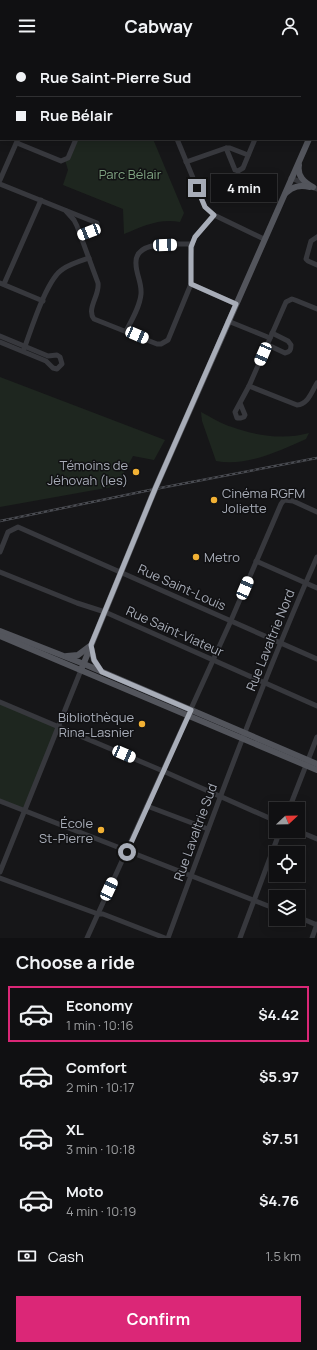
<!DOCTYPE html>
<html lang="en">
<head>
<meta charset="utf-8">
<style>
  body { margin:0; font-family:Manrope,sans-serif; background:#19191b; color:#f1f3f6; height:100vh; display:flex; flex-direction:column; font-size:15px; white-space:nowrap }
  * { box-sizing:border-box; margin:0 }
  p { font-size:13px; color:#9c9d9f }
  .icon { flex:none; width:22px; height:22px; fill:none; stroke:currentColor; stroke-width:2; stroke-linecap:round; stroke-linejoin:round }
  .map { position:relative; height:886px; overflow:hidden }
  .drawer { display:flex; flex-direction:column; background:#101012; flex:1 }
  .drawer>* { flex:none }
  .banner { position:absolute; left:0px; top:0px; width:317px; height:88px; box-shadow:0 2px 10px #0003,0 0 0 1px #303032; display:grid; align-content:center; height:88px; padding:0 16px; background:#101012 }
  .needle { width:26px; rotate:68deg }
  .fabs { position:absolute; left:269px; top:750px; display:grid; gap:8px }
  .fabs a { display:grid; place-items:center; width:36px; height:36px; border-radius:0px; background:#101012; box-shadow:0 2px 10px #0003,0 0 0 1px #303032; font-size:20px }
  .end { position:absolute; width:18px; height:18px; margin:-9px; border:5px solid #a8adb8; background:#111; box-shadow:0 0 0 2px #111 }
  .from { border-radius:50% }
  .bubble { position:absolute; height:28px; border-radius:0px; background:#101012; box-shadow:0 2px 10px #0003,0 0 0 1px #303032; font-size:13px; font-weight:700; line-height:28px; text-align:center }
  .car { position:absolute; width:12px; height:24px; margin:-12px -6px; border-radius:5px; box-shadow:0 0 3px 1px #0007; background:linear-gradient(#fff 24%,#345 0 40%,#fff 0 76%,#345 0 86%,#fff 0) }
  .banner b { display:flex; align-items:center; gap:14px; height:38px; font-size:15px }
  .banner b+b { border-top:1px solid #303032 }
  .banner i { width:10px; height:10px; background:#f1f3f6 }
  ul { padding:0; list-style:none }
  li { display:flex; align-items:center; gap:12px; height:56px; margin:0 8px 6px; padding:0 8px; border:2px solid transparent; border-radius:0px }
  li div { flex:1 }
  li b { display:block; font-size:15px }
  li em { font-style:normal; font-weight:700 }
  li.active { border-color:#db2777 }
  li>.icon { width:36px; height:36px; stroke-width:1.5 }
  h2 { padding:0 16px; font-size:18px; line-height:48px }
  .pay { display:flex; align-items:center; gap:10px; height:44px; padding:0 16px; font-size:15px }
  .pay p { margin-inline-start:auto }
  .cta { display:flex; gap:8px; margin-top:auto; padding:8px 16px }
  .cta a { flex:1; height:46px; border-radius:0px; background:#db2777; color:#fff; font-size:16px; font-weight:700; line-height:46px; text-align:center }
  header { display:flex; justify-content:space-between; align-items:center; height:52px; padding:0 16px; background:#101012; font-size:18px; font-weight:700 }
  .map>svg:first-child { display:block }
  .green { fill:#1e261f }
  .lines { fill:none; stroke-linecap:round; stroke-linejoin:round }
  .minor { stroke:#37383d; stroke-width:5 }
  .major { stroke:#53555c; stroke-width:6 }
  .rail-casing { stroke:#4a4c52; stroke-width:2.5 }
  .rail { stroke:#111113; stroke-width:1; stroke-dasharray:3; stroke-linecap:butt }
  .route { stroke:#a8adb8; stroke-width:5 }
  .poi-dot { fill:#f2b134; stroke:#111113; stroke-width:1.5 }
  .labels { text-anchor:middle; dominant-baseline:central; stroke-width:3; stroke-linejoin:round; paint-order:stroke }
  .park-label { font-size:13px; fill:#7fa381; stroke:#111113 }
  .poi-label { font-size:13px; fill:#a8adb8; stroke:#111113; text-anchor:end }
  .street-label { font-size:13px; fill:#a8adb8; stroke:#111113 }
</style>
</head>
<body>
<header><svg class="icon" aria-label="menu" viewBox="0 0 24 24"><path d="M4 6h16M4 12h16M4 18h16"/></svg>Cabway<svg class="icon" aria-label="person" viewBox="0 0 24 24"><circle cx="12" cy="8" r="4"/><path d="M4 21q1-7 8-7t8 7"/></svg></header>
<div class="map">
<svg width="317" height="886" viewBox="0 0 317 886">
  <rect width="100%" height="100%" fill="#161618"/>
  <g class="green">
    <path d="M76,87H153L184,161L180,170C160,166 143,174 124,182L123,157L63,133L68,118L65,108Z"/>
    <polygon points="0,325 165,388 154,408 133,404 117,434 0,455"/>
    <path d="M201,360C211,365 221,372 232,375C256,384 285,388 309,381L306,387C279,399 246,415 216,409L202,369Z"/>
    <polygon points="0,650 59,675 25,759 0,749"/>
  </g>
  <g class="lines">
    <g class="minor">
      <polyline points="265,0 267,1"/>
      <polyline points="0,1 0,0"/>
      <polyline points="5,1 5,0"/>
      <polyline points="56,1 56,0"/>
      <polyline points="156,1 156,0"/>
      <polyline points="212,1 212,0"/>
      <polyline points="0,13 1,10"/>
      <polyline points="316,19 317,19"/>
      <polyline points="177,87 205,155 214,163 264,187"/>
      <polyline points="17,91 61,109 68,106 76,87"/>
      <polyline points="226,96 235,118 238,119 243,116 255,87"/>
      <polyline points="186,110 226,96 230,96 248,103"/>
      <polyline points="291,126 317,137"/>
      <polyline points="0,128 18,87"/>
      <polyline points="0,132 97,171 97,176 80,183"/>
      <path d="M66,159L74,168L77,174L98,231C100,243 86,257 94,267L157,292H161L168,288L191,232V206L192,192L195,185L214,163"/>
      <polyline points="317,185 311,189 306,207 308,209 317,213"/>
      <polyline points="0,231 43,249"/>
      <polyline points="4,232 41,148"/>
      <polyline points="191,232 236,252"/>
      <polyline points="228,269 270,286"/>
      <path d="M126,279C132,268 140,254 141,242C142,231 136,222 136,212C134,187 176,193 192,192"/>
      <polyline points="0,284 48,304 57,303 60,305 62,312 57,317 53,316 46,309 0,290"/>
      <path d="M268,293L285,301C290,300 291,298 291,293L288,289L272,281"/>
      <path d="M24,297C31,278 47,226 63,217C70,212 80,209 89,206"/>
      <path d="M249,334L297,353C308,352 311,341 317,331"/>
      <polyline points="240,351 245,363 244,365 241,366 237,366 235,360 249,334 286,250 292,247 295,248 317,257"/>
      <polyline points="0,500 8,480 18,475 317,607"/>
      <polyline points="256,509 317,536"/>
      <polyline points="0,520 77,551 105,560 317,654"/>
      <polyline points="0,650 163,719 276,769"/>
      <polyline points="0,749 276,857"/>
      <polyline points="147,754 208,777"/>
      <polyline points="289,757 317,685"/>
      <polyline points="298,779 317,787"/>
      <polyline points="0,820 81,618"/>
      <polyline points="0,826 98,862 103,862 165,886"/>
      <polyline points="298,865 317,873"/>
      <polyline points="87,886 229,573 281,452 284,448 293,449 317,460"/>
      <path d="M168,886C215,758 262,630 317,505"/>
      <polyline points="240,886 280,779"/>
      <polyline points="312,886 317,872"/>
    </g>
    <g class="major">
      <polyline points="316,71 317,69"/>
      <path d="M299,113C297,124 304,130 313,135"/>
      <path d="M286,141C293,134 300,133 310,135"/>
      <polyline points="0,579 84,612 317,712"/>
      <polyline points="0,584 317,718"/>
      <polyline points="91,595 94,608 101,619"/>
      <polyline points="67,604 78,603 90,594"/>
      <polyline points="81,618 155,437 309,87"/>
    </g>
    <g class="rail-casing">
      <polyline id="rail" points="0,469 155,437 317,406"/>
    </g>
    <use href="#rail" class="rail"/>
  </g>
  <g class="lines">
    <polyline class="route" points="127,800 191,658 102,620 94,608 91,593 155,437 236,252 191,232 191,195 195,185 214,163 205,155 197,136"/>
  </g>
  <g class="poi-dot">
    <circle cx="136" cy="420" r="4"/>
    <circle cx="214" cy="448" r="4"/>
    <circle cx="196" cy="505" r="4"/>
    <circle cx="142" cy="672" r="4"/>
    <circle cx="101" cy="778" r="4"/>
  </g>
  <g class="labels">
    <g class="park-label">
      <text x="130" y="122">Parc Bélair</text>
    </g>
    <g class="poi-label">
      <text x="128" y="413">Témoins de<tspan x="128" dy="15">Jéhovah (les)</tspan></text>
      <text x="222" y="441" text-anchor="start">Cinéma RGFM<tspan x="222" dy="15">Joliette</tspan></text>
      <text x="204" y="505" text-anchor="start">Metro</text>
      <text x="134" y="665">Bibliothèque<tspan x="134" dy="15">Rina-Lasnier</tspan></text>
      <text x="93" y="771">École<tspan x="93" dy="15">St-Pierre</tspan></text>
    </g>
    <g class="street-label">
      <text transform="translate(182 535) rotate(24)">Rue Saint-Louis</text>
      <text transform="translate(175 579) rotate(24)">Rue Saint-Viateur</text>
      <text transform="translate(270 588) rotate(-68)">Rue Lavaltrie Nord</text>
      <text transform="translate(195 780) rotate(-70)">Rue Lavaltrie Sud</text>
    </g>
  </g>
</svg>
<div class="fabs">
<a><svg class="needle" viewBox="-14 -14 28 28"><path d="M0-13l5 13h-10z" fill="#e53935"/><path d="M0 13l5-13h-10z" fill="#9c9d9f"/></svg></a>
<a><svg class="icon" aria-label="locate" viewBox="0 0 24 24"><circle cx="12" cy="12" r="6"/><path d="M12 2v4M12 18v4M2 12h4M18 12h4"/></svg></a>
<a><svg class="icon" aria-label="layers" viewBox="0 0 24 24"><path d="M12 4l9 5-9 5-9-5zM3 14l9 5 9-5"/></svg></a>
</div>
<i class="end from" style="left:127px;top:800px"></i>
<i class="end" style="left:197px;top:136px"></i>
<div class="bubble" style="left:211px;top:122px;width:66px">4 min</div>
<i class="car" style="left:89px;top:180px;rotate:249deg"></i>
<i class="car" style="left:165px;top:193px;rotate:88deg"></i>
<i class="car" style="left:137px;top:283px;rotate:113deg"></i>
<i class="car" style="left:263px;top:302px;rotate:203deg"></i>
<i class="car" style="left:245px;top:536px;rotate:23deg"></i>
<i class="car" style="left:124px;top:702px;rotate:113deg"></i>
<i class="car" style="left:109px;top:837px;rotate:25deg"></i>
<div class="banner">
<b><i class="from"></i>Rue Saint-Pierre Sud</b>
<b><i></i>Rue Bélair</b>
</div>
</div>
<section class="drawer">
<h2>Choose a ride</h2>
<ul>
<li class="active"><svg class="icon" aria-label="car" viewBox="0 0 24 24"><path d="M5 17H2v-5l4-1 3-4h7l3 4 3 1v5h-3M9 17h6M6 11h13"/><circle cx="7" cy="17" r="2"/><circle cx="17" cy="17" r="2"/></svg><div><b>Economy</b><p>1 min · 10:16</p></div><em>$4.42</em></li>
<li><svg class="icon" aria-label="car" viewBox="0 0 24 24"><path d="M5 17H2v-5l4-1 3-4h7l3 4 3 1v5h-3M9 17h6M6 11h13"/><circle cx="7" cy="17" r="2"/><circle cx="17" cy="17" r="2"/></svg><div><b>Comfort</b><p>2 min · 10:17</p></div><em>$5.97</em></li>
<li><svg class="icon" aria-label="car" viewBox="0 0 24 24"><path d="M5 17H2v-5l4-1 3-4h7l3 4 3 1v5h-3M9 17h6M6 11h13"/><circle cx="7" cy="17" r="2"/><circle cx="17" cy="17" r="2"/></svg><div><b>XL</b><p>3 min · 10:18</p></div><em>$7.51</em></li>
<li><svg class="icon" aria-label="car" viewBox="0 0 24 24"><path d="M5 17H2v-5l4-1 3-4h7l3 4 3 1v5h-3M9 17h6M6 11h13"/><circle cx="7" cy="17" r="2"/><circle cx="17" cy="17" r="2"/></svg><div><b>Moto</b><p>4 min · 10:19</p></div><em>$4.76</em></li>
</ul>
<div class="pay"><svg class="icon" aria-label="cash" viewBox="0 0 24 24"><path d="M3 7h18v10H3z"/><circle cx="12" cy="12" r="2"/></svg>Cash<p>1.5 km</p></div>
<div class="cta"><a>Confirm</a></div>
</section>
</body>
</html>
